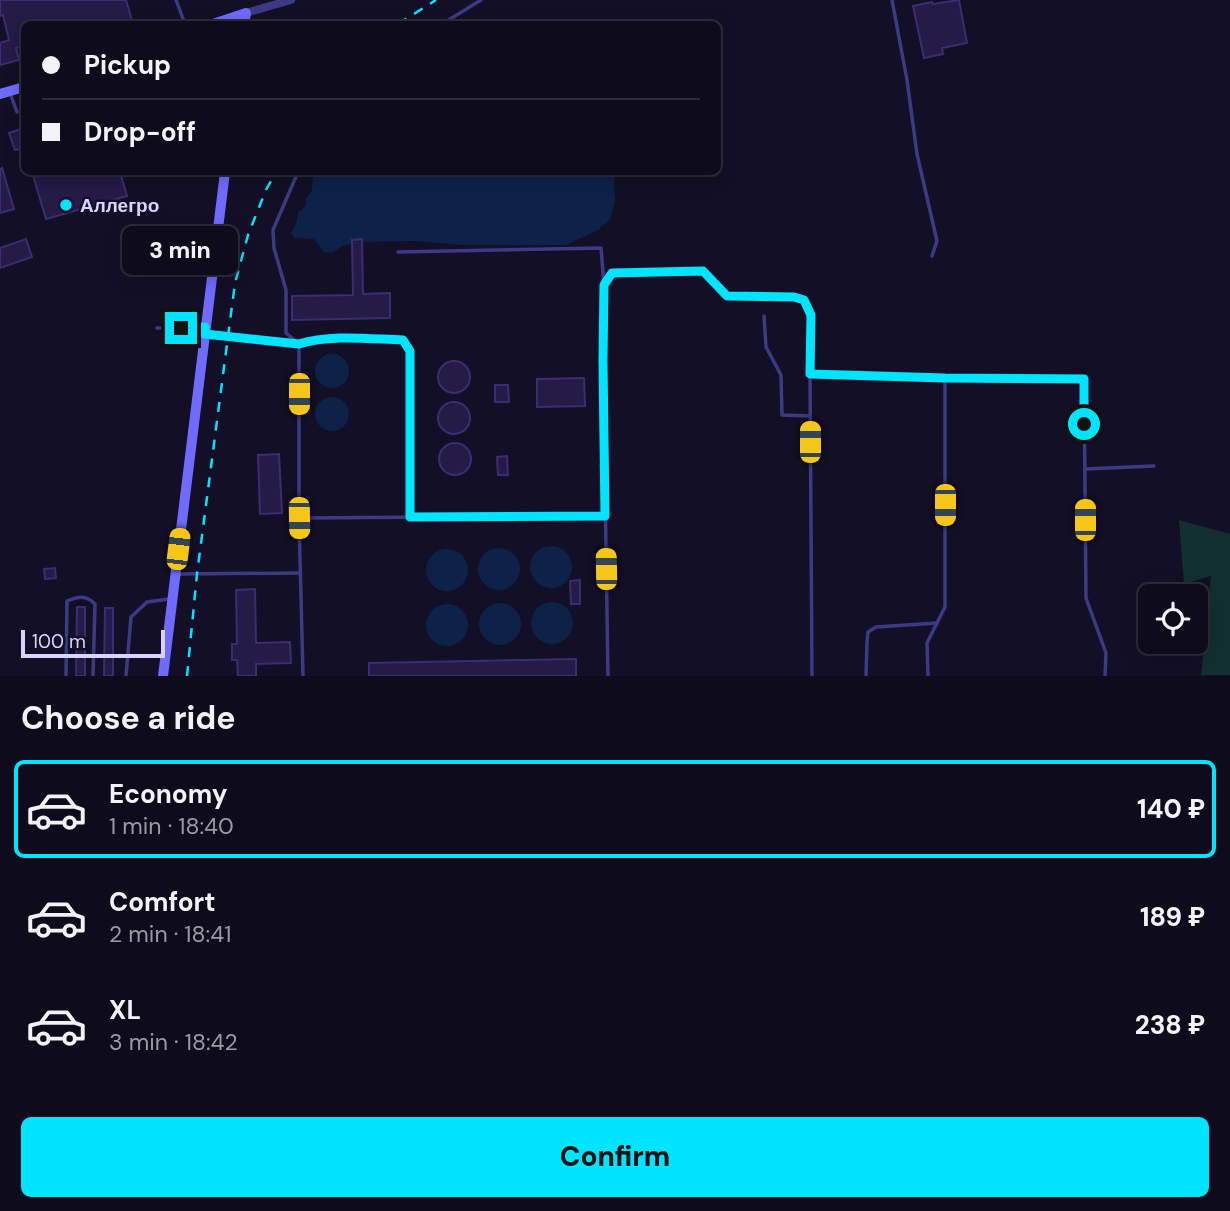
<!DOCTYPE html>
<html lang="en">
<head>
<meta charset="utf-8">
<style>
  body { margin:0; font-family:"DM Sans",sans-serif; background:#171425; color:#f1f3f6; height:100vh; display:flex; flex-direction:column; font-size:26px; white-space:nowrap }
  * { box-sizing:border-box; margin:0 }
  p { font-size:23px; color:#9b9ba3 }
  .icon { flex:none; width:38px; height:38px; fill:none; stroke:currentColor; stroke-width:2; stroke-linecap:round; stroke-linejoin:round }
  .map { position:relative; height:676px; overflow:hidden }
  .details { display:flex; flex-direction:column; background:#0e0b1c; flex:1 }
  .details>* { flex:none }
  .top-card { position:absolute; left:21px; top:21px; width:700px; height:154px; border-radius:10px; box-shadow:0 4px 18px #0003,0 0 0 2px #2e2b3b; display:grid; align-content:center; height:154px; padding:0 21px; background:#0e0b1c }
  .buttons { position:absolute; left:1138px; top:584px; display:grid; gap:14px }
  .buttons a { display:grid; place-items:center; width:70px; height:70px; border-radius:10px; background:#0e0b1c; box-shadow:0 4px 18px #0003,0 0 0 2px #2e2b3b; font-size:35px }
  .scale { position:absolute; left:21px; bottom:18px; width:144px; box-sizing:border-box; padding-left:7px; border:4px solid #d9d4ff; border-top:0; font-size:19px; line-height:24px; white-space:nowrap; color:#d9d4ff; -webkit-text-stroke:5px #130f26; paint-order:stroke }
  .end { position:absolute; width:32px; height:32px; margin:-16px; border:9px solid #00e5ff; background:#111; box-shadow:0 0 0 4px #111 }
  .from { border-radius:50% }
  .bubble { position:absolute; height:49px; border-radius:10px; background:#0e0b1c; box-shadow:0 4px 18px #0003,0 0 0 2px #2e2b3b; font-size:23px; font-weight:800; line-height:49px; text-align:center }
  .car { position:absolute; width:21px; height:42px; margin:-21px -10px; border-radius:9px; box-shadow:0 0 5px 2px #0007; background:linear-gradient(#f5c518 24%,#345 0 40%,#f5c518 0 76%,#345 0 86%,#f5c518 0) }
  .top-card b { display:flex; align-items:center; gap:24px; height:66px; font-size:26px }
  .top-card b+b { border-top:2px solid #2e2b3b }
  .top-card i { width:18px; height:18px; background:#f1f3f6 }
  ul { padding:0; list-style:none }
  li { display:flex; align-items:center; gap:21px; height:98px; margin:0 14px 10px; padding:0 7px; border:4px solid transparent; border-radius:10px }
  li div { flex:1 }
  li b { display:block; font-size:26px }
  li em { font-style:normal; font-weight:800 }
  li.active { border-color:#00e5ff }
  li>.icon { width:63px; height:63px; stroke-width:1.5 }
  h2 { padding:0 21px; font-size:32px; line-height:84px }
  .primary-button { display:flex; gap:14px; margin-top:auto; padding:14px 21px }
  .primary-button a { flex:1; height:80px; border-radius:10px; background:#00e5ff; color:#111; font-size:28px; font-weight:800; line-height:80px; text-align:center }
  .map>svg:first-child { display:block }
  .green { fill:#12302f }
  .water { fill:#0c2248 }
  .building { fill:#241b47; stroke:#3b2d73; stroke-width:2 }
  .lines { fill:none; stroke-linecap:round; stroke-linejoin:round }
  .lane { stroke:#3d3a85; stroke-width:3.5 }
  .street { stroke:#3d3a85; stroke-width:8 }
  .secondary { stroke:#6f6bff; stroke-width:10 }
  .rail { stroke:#00e5ff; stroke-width:2.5; stroke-dasharray:10 9; stroke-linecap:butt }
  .route { stroke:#00e5ff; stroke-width:9 }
  .poi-dot { fill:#00e5ff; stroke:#130f26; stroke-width:2.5 }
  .labels { text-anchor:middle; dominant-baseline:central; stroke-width:5; stroke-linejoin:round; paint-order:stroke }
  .poi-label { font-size:19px; font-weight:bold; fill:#d9d4ff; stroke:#130f26; text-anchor:start }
</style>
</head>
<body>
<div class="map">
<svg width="1230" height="676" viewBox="0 0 1230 676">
  <rect width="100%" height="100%" fill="#130f26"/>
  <polygon class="green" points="1179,520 1230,534 1230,675 1201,675 1211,576 1184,584"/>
  <g class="water">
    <polygon points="313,172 614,172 615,201 610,220 598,230 566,245 461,245 417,241 356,242 343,246 331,253 324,252 314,239 294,238 291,233 296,224 298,212 306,206 306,199 312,190"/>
    <circle cx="332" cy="371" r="17"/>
    <circle cx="332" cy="414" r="17"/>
    <circle cx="551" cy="567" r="21"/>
    <circle cx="499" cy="569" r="21"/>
    <circle cx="447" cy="570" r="21"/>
    <circle cx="552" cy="623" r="21"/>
    <circle cx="500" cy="624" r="21"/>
    <circle cx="447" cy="625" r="21"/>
  </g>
  <g class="building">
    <polygon points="0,0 126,0 133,24 24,24 24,46 16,48 19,60 0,65 0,43 9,40 3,15 0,16"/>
    <polygon points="959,0 967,43 942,48 943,54 924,58 913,6 932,2 933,4"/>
    <polygon points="24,128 24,148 15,150 9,133"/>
    <polygon points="2,168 14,209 0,213 0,169"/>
    <polygon points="32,172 120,172 127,196 46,219"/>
    <polygon points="26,239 32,257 0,268 0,248"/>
    <polygon points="362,239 363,294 390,293 390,318 292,320 292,296 353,295 352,240"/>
    <circle cx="454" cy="377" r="16"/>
    <polygon points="584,378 585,406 537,407 537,379"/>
    <polygon points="495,385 508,385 509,402 495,402"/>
    <circle cx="454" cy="418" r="16"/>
    <circle cx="455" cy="459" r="16"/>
    <polygon points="279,454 282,513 260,514 258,455"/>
    <polygon points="507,456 508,475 498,475 497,457"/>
    <polygon points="55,568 56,578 45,579 44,569"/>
    <polygon points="580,580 580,604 571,604 570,581"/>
    <polygon points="255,589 256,643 290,642 291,663 256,664 256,676 238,676 237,660 232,660 232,644 237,644 236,590"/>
    <polygon points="77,607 85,607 85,676 76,676"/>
    <polygon points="105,608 113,608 113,676 104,676"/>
    <polygon points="576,659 576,676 369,676 369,663"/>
  </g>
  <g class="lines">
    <g class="lane">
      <polyline points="176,0 185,24"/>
      <polyline points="892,0 907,80 917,154 937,241 932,256"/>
      <polyline points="442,24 481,0"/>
      <polyline points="10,93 17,112"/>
      <polyline points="298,172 273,230 274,248 286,290 286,333 299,344 299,518 303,676"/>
      <polyline points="398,252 601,248 604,285 603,361 608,676"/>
      <polyline points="605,283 612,273 703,271 727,296 794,297 804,300 811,315 810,374"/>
      <polyline points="764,316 766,347 781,375 782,415 810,416"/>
      <polyline points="157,328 204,327"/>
      <polyline points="208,334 299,344 314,340 359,338 403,340 410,351 410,517"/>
      <polyline points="945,378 1084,379 1086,598 1106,653 1105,676"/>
      <polyline points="1085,469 1154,466"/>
      <polyline points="299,518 605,516"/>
      <polyline points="179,574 300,573"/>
      <path d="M66,676L67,601C78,597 85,594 95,604L93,676"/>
      <polyline points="126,676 131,617 147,602 169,599"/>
      <polyline points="812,676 810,374 945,378 945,607 927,643 928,676"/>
      <polyline points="866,676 867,642 868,632 876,627 937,623"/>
    </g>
    <polyline class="street" points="246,13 291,0"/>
    <g class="secondary">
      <polyline points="213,24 246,13 244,24"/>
      <polyline points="0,94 24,87"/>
      <polyline points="163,676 225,172"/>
    </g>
    <g class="rail">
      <polyline points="398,24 436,0"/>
      <polyline points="187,676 197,574 235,283 248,235 266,190 276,172"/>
    </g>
  </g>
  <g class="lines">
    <path class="route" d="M181,328L205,327V334L299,344C331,334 369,339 403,340L410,351V517L605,516L603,361L604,285L612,273L703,271L727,296L794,297L804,300L811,315L810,374L945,378L1084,379V424"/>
  </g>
  <circle class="poi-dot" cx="66" cy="205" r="7"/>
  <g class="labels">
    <g class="poi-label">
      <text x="80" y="205">Аллегро</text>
    </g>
  </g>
</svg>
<div class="buttons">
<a><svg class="icon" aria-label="locate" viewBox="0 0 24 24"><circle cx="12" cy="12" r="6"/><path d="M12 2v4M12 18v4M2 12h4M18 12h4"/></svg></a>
</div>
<div class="scale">100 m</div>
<i class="end from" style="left:1084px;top:424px"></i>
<i class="end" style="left:181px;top:328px"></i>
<div class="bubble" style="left:122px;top:226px;width:116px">3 min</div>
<i class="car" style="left:299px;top:394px;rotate:180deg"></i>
<i class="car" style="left:810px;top:442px;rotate:0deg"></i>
<i class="car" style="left:945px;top:505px;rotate:180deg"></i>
<i class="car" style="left:299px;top:518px;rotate:179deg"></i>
<i class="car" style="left:1085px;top:520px;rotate:0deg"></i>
<i class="car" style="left:178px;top:549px;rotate:7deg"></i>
<i class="car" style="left:606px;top:569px;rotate:359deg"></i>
<div class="top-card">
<b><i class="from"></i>Pickup</b>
<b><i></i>Drop-off</b>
</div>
</div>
<section class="details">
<h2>Choose a ride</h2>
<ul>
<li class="active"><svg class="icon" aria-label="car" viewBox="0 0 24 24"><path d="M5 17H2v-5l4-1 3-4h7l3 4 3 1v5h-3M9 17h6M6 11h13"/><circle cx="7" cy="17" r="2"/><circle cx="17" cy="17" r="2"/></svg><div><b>Economy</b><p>1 min · 18:40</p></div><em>140 ₽</em></li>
<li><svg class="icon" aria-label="car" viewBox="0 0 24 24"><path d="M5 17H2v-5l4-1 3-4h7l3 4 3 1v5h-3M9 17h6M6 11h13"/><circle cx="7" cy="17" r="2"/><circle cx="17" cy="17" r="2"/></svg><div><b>Comfort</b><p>2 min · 18:41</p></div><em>189 ₽</em></li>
<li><svg class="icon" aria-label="car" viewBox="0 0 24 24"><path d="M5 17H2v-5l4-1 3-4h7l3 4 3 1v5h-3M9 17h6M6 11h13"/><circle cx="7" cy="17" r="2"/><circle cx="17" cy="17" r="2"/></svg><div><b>XL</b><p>3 min · 18:42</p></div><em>238 ₽</em></li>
</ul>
<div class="primary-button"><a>Confirm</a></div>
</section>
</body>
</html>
